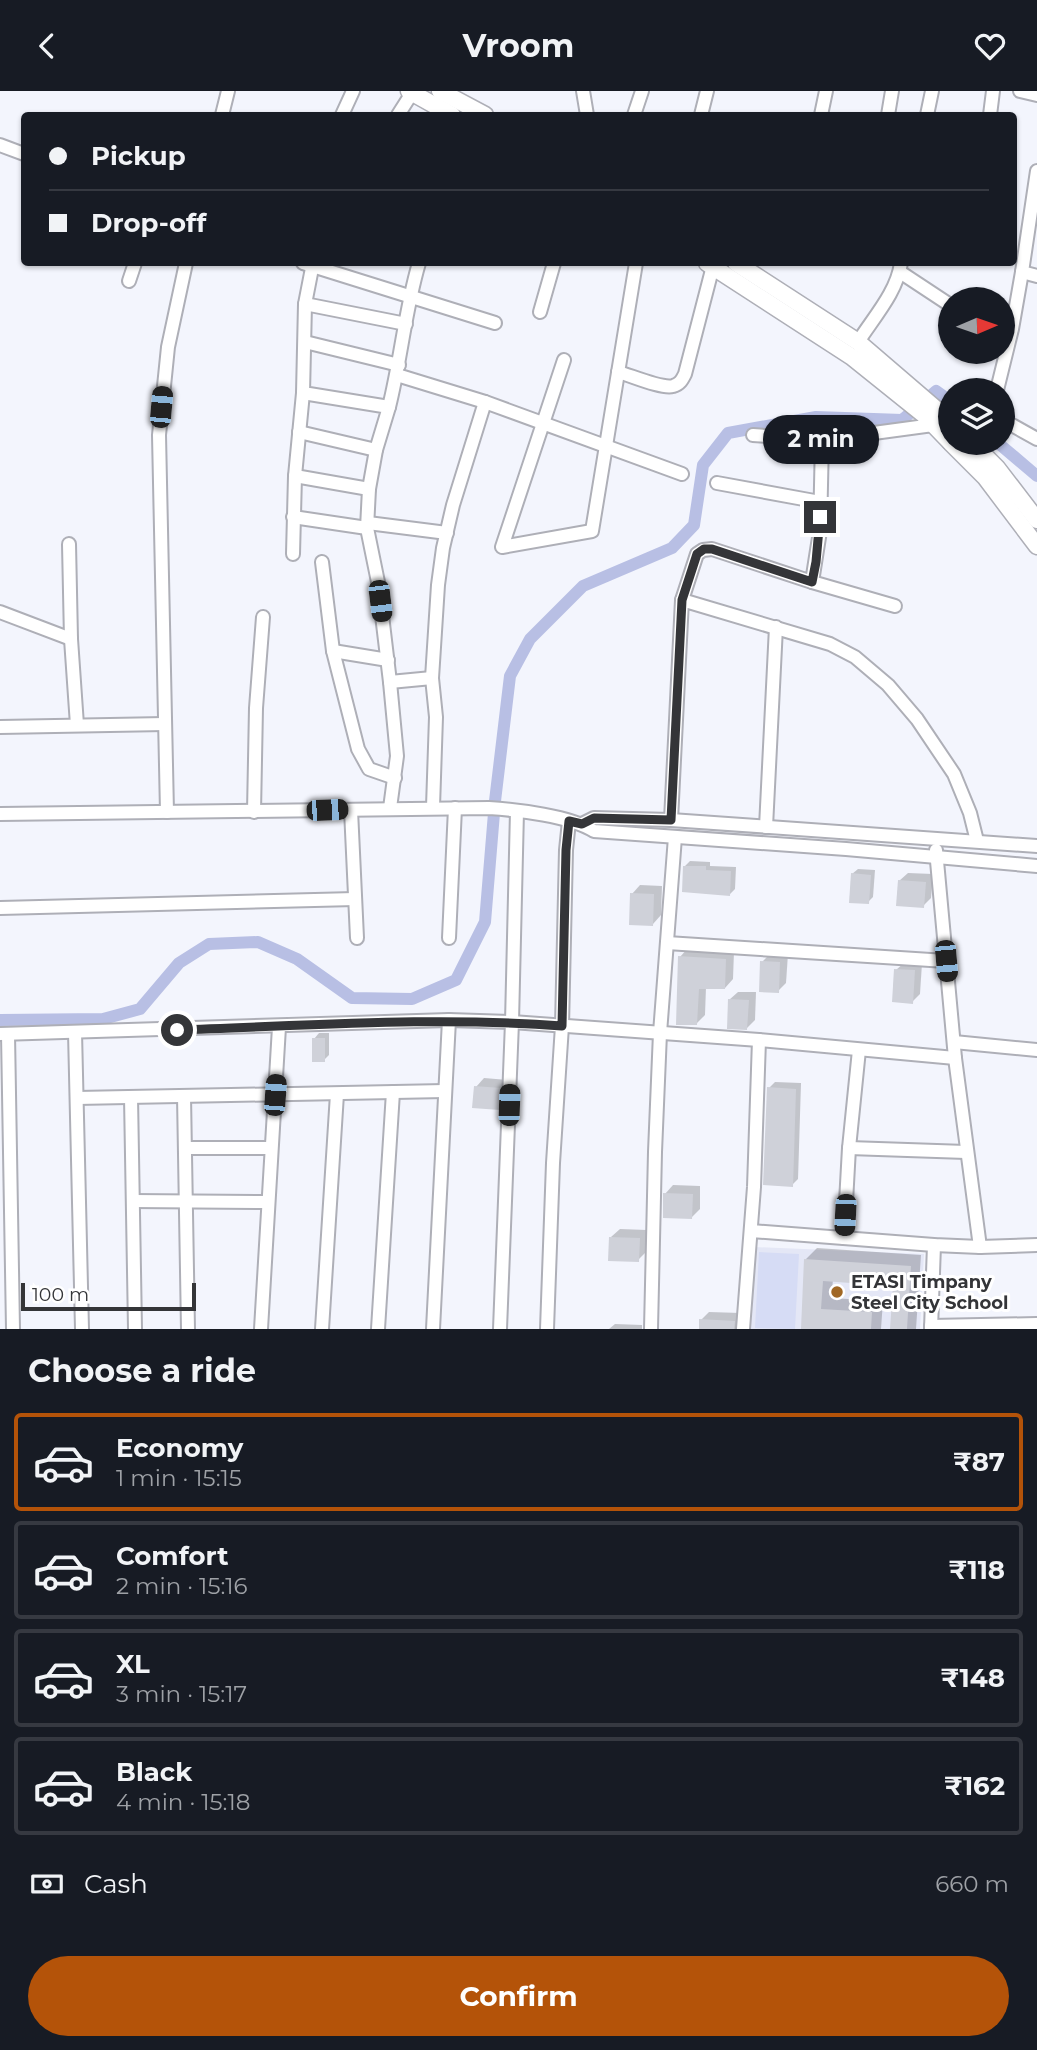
<!DOCTYPE html>
<html lang="en">
<head>
<meta charset="utf-8">
<style>
  body { margin:0; font-family:Montserrat,sans-serif; background:#242831; color:#f1f3f6; height:100vh; display:flex; flex-direction:column; font-size:26px; white-space:nowrap }
  * { box-sizing:border-box; margin:0 }
  p { font-size:23px; color:#9ea1a6 }
  .icon { flex:none; width:38px; height:38px; fill:none; stroke:currentColor; stroke-width:2; stroke-linecap:round; stroke-linejoin:round }
  .map { position:relative; height:1238px; overflow:hidden }
  .side { display:flex; flex-direction:column; background:#171b24; flex:1 }
  .side>* { flex:none }
  .banner { position:absolute; left:21px; top:21px; width:996px; height:154px; border-radius:7px; box-shadow:0 2px 5px #0004; display:grid; align-content:center; height:154px; padding:0 28px; background:#171b24 }
  .needle { width:46px; rotate:88deg }
  .controls { position:absolute; left:938px; top:196px; display:grid; gap:14px }
  .controls a { display:grid; place-items:center; width:77px; height:77px; border-radius:50%; background:#171b24; box-shadow:0 2px 5px #0004; font-size:35px }
  .scale { position:absolute; left:21px; bottom:18px; width:175px; box-sizing:border-box; padding-left:7px; border:4px solid #343538; border-top:0; font-size:19px; line-height:24px; white-space:nowrap; color:#343538; -webkit-text-stroke:5px #fff; paint-order:stroke }
  .end { position:absolute; width:32px; height:32px; margin:-16px; border:9px solid #343538; background:#fff; box-shadow:0 0 0 4px #fff }
  .from { border-radius:50% }
  .bubble { position:absolute; height:49px; border-radius:24px; background:#171b24; box-shadow:0 2px 5px #0004; font-size:23px; font-weight:700; line-height:49px; text-align:center }
  .car { position:absolute; width:21px; height:42px; margin:-21px -10px; border-radius:9px; box-shadow:0 0 5px 2px #0007; background:linear-gradient(#222 24%,#8ab4d8 0 40%,#222 0 76%,#8ab4d8 0 86%,#222 0) }
  .banner b { display:flex; align-items:center; gap:24px; height:66px; font-size:26px }
  .banner b+b { border-top:2px solid #363941 }
  .banner i { width:18px; height:18px; background:#f1f3f6 }
  ul { padding:0; list-style:none }
  li { display:flex; align-items:center; gap:21px; height:98px; margin:0 14px 10px; padding:0 14px; border:4px solid #363941; border-radius:7px }
  li div { flex:1 }
  li b { display:block; font-size:26px }
  li em { font-style:normal; font-weight:700 }
  li.current { border-color:#b45309 }
  li>.icon { width:63px; height:63px; stroke-width:1.5 }
  h2 { padding:0 28px; font-size:32px; line-height:84px }
  .pay { display:flex; align-items:center; gap:18px; height:77px; padding:0 28px; font-size:26px }
  .pay p { margin-inline-start:auto }
  .primary-button { display:flex; gap:14px; margin-top:auto; padding:14px 28px }
  .primary-button a { flex:1; height:80px; border-radius:42px; background:#b45309; color:#fff; font-size:28px; font-weight:700; line-height:80px; text-align:center }
  header { display:flex; justify-content:space-between; align-items:center; height:91px; padding:0 28px; background:#171b24; font-size:32px; font-weight:700 }
  .map>svg:first-child { display:block }
  .built { fill:#e4e7f6 }
  .park { fill:#d6dcf5 }
  .shadow { fill:#0003 }
  .lines { fill:none; stroke-linecap:round; stroke-linejoin:round }
  .canal { stroke:#b8bfe4; stroke-width:12 }
  .building { fill:#cfd1d9 }
  .minor-casing { stroke:#aeafb7; stroke-width:16 }
  .major-casing { stroke:#aeafb7; stroke-width:19 }
  .minor { stroke:#fff; stroke-width:12 }
  .major { stroke:#fff; stroke-width:16 }
  .route { stroke:#343538; stroke-width:9 }
  .poi-dot { fill:#a06725; stroke:#fff; stroke-width:2.5 }
  .labels { text-anchor:middle; dominant-baseline:central; stroke-width:6; stroke-linejoin:round; paint-order:stroke }
  .poi-label { font-size:18px; font-weight:bold; fill:#343538; stroke:#fff; text-anchor:start }
</style>
</head>
<body>
<header><svg class="icon" aria-label="back" viewBox="0 0 24 24"><path d="M15 5l-7 7 7 7"/></svg>Vroom<svg class="icon" aria-label="heart" viewBox="0 0 24 24"><path d="M12 20l-8-8c-3-5 5-10 8-4 3-6 11-1 8 4z"/></svg></header>
<div class="map">
<svg width="1037" height="1238" viewBox="0 0 1037 1238">
  <rect width="100%" height="100%" fill="#f3f5fd"/>
  <polygon class="built" points="754,1156 924,1163 920,1238 750,1238"/>
  <polygon class="park" points="759,1161 799,1163 795,1238 755,1237"/>
  <g class="shadow">
    <polygon points="690,770 710,771 710,775 736,776 735,798 730,803 685,775"/>
    <polygon points="858,778 875,779 873,806 868,811 852,783"/>
    <polygon points="908,782 933,783 931,807 923,815 899,790"/>
    <polygon points="640,794 662,795 661,824 653,833 632,803"/>
    <polygon points="688,857 734,860 733,888 725,897 706,896 705,924 696,933 680,866"/>
    <polygon points="770,863 788,863 786,892 778,900 762,871"/>
    <polygon points="905,871 922,872 920,903 912,911 896,879"/>
    <polygon points="738,901 756,901 755,929 747,937 729,909"/>
    <polygon points="319,942 329,942 329,964 324,969 314,948"/>
    <polygon points="484,987 508,989 507,1008 499,1017 476,996"/>
    <polygon points="775,991 801,992 798,1088 792,1094 769,997"/>
    <polygon points="673,1094 700,1095 700,1118 691,1127 665,1103"/>
    <polygon points="620,1138 647,1139 646,1161 638,1169 611,1146"/>
    <polygon points="817,1157 921,1164 916,1238 892,1238 895,1193 833,1189 831,1207 883,1210 881,1238 802,1238 805,1169"/>
    <polygon points="709,1221 741,1222 740,1238 701,1238 701,1229"/>
    <polygon points="615,1233 642,1234 642,1238 609,1238"/>
  </g>
  <g class="lines">
    <g class="canal">
      <polyline points="998,352 1037,385"/>
      <polyline points="0,929 103,928 140,918 179,872 209,853 258,851 297,868 352,907 412,908 456,889 485,831 495,710 510,585 530,548 583,495 672,457 694,434 703,374 728,342 816,326 902,329 936,300 950,310"/>
    </g>
  </g>
  <g class="building">
    <polygon points="683,775 706,775 706,779 731,780 730,805 682,801"/>
    <polygon points="851,782 871,784 869,813 849,812"/>
    <polygon points="898,789 926,791 924,817 896,815"/>
    <polygon points="630,802 654,803 653,835 629,834"/>
    <polygon points="678,865 726,868 725,898 699,898 697,934 676,934"/>
    <polygon points="760,870 780,871 779,902 759,901"/>
    <polygon points="894,878 915,879 913,913 892,911"/>
    <polygon points="728,908 749,909 747,939 727,938"/>
    <rect x="312" y="947" width="13" height="24"/>
    <polygon points="474,995 501,997 500,1019 472,1017"/>
    <polygon points="767,996 796,998 793,1096 763,1094"/>
    <polygon points="663,1102 693,1103 692,1128 663,1127"/>
    <polygon points="609,1146 640,1147 639,1171 608,1170"/>
    <polygon points="804,1168 911,1175 907,1238 890,1238 893,1195 823,1190 821,1218 872,1221 871,1238 801,1238"/>
    <polygon points="699,1228 735,1230 734,1238 699,1238"/>
  </g>
  <g class="lines">
    <g class="minor-casing">
      <g id="minor">
        <polyline points="583,0 587,24"/>
        <polyline points="1020,0 1037,4"/>
        <polyline points="222,24 228,0"/>
        <polyline points="342,24 353,0"/>
        <polyline points="398,24 412,2"/>
        <polyline points="634,24 642,0"/>
        <polyline points="701,24 707,0"/>
        <polyline points="821,24 826,0"/>
        <polyline points="888,24 892,0"/>
        <polyline points="927,24 932,0"/>
        <polyline points="990,24 993,0"/>
        <polyline points="0,54 24,63"/>
        <polyline points="1037,80 1022,181 1037,185"/>
        <polyline points="303,172 495,232"/>
        <polyline points="313,172 305,213 303,302 389,316 376,359 369,398 367,437 378,491 390,591 432,587"/>
        <polyline points="900,181 950,214"/>
        <polyline points="129,190 135,172"/>
        <polyline points="305,213 406,233"/>
        <polyline points="540,221 554,172"/>
        <polyline points="305,251 399,274"/>
        <path d="M858,251C874,226 897,201 901,172"/>
        <polyline points="564,269 502,456 592,440 636,172"/>
        <path d="M618,281C630,284 661,298 673,295C680,293 682,289 685,283L713,175"/>
        <polyline points="397,284 485,311 682,383"/>
        <polyline points="997,299 1012,238 1022,181"/>
        <path d="M389,316C401,268 405,219 419,172"/>
        <polyline points="1003,329 1037,348"/>
        <polyline points="299,341 376,359"/>
        <polyline points="753,344 822,349"/>
        <polyline points="295,385 369,398"/>
        <polyline points="717,392 820,411"/>
        <polyline points="293,426 367,437"/>
        <polyline points="368,432 447,442"/>
        <polyline points="69,453 71,548 77,634"/>
        <polyline points="293,463 295,385 303,302"/>
        <polyline points="322,471 333,560 358,658 369,678 395,687"/>
        <polyline points="812,491 895,515"/>
        <polyline points="682,509 697,463 703,459 712,458 812,491 820,440 822,349 933,334"/>
        <polyline points="0,521 71,548"/>
        <polyline points="333,560 388,569"/>
        <polyline points="0,636 165,633"/>
        <polyline points="433,716 436,626 432,587 438,494 443,457 453,414 485,311"/>
        <polyline points="390,717 397,665 390,591"/>
        <polyline points="351,719 357,847"/>
        <polyline points="167,721 159,344 168,256 186,172"/>
        <polyline points="254,721 256,617 263,526"/>
        <path d="M0,723L489,717C518,719 570,725 594,740L846,758L1037,775"/>
        <polyline points="671,729 682,509 830,553 855,566 888,594 917,628 954,683 970,722 977,750"/>
        <polyline points="582,733 594,727 671,729 1037,755"/>
        <polyline points="766,736 776,536"/>
        <polyline points="936,759 955,967 980,1156"/>
        <polyline points="0,817 355,808"/>
        <polyline points="449,847 455,717"/>
        <polyline points="667,852 946,870"/>
        <polyline points="75,941 82,1238"/>
        <polyline points="0,943 449,929 512,931 759,949 955,967"/>
        <polyline points="8,943 13,1238"/>
        <polyline points="954,951 1037,959"/>
        <polyline points="184,1005 188,1238"/>
        <polyline points="131,1006 135,1238"/>
        <polyline points="77,1007 445,1000"/>
        <polyline points="185,1057 271,1057"/>
        <polyline points="849,1057 966,1061"/>
        <polyline points="133,1110 268,1111"/>
        <polyline points="751,1140 934,1154 980,1156 1037,1154"/>
        <polyline points="844,1147 849,1057 859,959"/>
        <polyline points="931,1235 1037,1233"/>
        <polyline points="261,1238 279,936"/>
        <polyline points="322,1238 337,1003"/>
        <polyline points="378,1238 393,1001"/>
        <polyline points="433,1238 449,929"/>
        <polyline points="500,1238 512,931 517,720"/>
        <polyline points="547,1238 553,1072 562,935 566,759 569,730"/>
        <polyline points="651,1238 655,1061 660,942 675,746"/>
        <polyline points="743,1238 754,1096 759,949"/>
        <polyline points="931,1238 934,1154"/>
      </g>
    </g>
    <g class="major-casing">
      <g id="major">
        <polyline points="409,0 452,24"/>
        <polyline points="440,0 485,24"/>
        <polyline points="707,172 852,266 923,323 950,351"/>
        <polyline points="736,172 858,251 950,330"/>
        <polyline points="951,352 985,386 1037,455"/>
        <polyline points="972,352 997,377 1037,429"/>
      </g>
    </g>
    <use href="#minor" class="minor"/>
    <use href="#major" class="major"/>
  </g>
  <g class="lines">
    <path class="route" d="M177,939C305,935 434,925 562,935L566,759L569,730L582,733L594,727L671,729L682,509L697,463L704,458H712L812,491L816,471L820,426"/>
  </g>
  <circle class="poi-dot" cx="837" cy="1201" r="7"/>
  <g class="labels">
    <g class="poi-label">
      <text x="851" y="1191">ETASI Timpany<tspan x="851" dy="21">Steel City School</tspan></text>
    </g>
  </g>
</svg>
<div class="controls">
<a><svg class="needle" viewBox="-14 -14 28 28"><path d="M0-13l5 13h-10z" fill="#e53935"/><path d="M0 13l5-13h-10z" fill="#9ea1a6"/></svg></a>
<a><svg class="icon" aria-label="layers" viewBox="0 0 24 24"><path d="M12 4l9 5-9 5-9-5zM3 14l9 5 9-5"/></svg></a>
</div>
<div class="scale">100 m</div>
<i class="end from" style="left:177px;top:939px"></i>
<i class="end" style="left:820px;top:426px"></i>
<div class="bubble" style="left:763px;top:324px;width:116px">2 min</div>
<i class="car" style="left:161px;top:316px;rotate:5deg"></i>
<i class="car" style="left:380px;top:510px;rotate:173deg"></i>
<i class="car" style="left:327px;top:719px;rotate:88deg"></i>
<i class="car" style="left:946px;top:870px;rotate:175deg"></i>
<i class="car" style="left:275px;top:1004px;rotate:4deg"></i>
<i class="car" style="left:509px;top:1014px;rotate:2deg"></i>
<i class="car" style="left:845px;top:1124px;rotate:183deg"></i>
<div class="banner">
<b><i class="from"></i>Pickup</b>
<b><i></i>Drop-off</b>
</div>
</div>
<section class="side">
<h2>Choose a ride</h2>
<ul>
<li class="current"><svg class="icon" aria-label="car" viewBox="0 0 24 24"><path d="M5 17H2v-5l4-1 3-4h7l3 4 3 1v5h-3M9 17h6M6 11h13"/><circle cx="7" cy="17" r="2"/><circle cx="17" cy="17" r="2"/></svg><div><b>Economy</b><p>1 min · 15:15</p></div><em>₹87</em></li>
<li><svg class="icon" aria-label="car" viewBox="0 0 24 24"><path d="M5 17H2v-5l4-1 3-4h7l3 4 3 1v5h-3M9 17h6M6 11h13"/><circle cx="7" cy="17" r="2"/><circle cx="17" cy="17" r="2"/></svg><div><b>Comfort</b><p>2 min · 15:16</p></div><em>₹118</em></li>
<li><svg class="icon" aria-label="car" viewBox="0 0 24 24"><path d="M5 17H2v-5l4-1 3-4h7l3 4 3 1v5h-3M9 17h6M6 11h13"/><circle cx="7" cy="17" r="2"/><circle cx="17" cy="17" r="2"/></svg><div><b>XL</b><p>3 min · 15:17</p></div><em>₹148</em></li>
<li><svg class="icon" aria-label="car" viewBox="0 0 24 24"><path d="M5 17H2v-5l4-1 3-4h7l3 4 3 1v5h-3M9 17h6M6 11h13"/><circle cx="7" cy="17" r="2"/><circle cx="17" cy="17" r="2"/></svg><div><b>Black</b><p>4 min · 15:18</p></div><em>₹162</em></li>
</ul>
<div class="pay"><svg class="icon" aria-label="cash" viewBox="0 0 24 24"><path d="M3 7h18v10H3z"/><circle cx="12" cy="12" r="2"/></svg>Cash<p>660 m</p></div>
<div class="primary-button"><a>Confirm</a></div>
</section>
</body>
</html>
